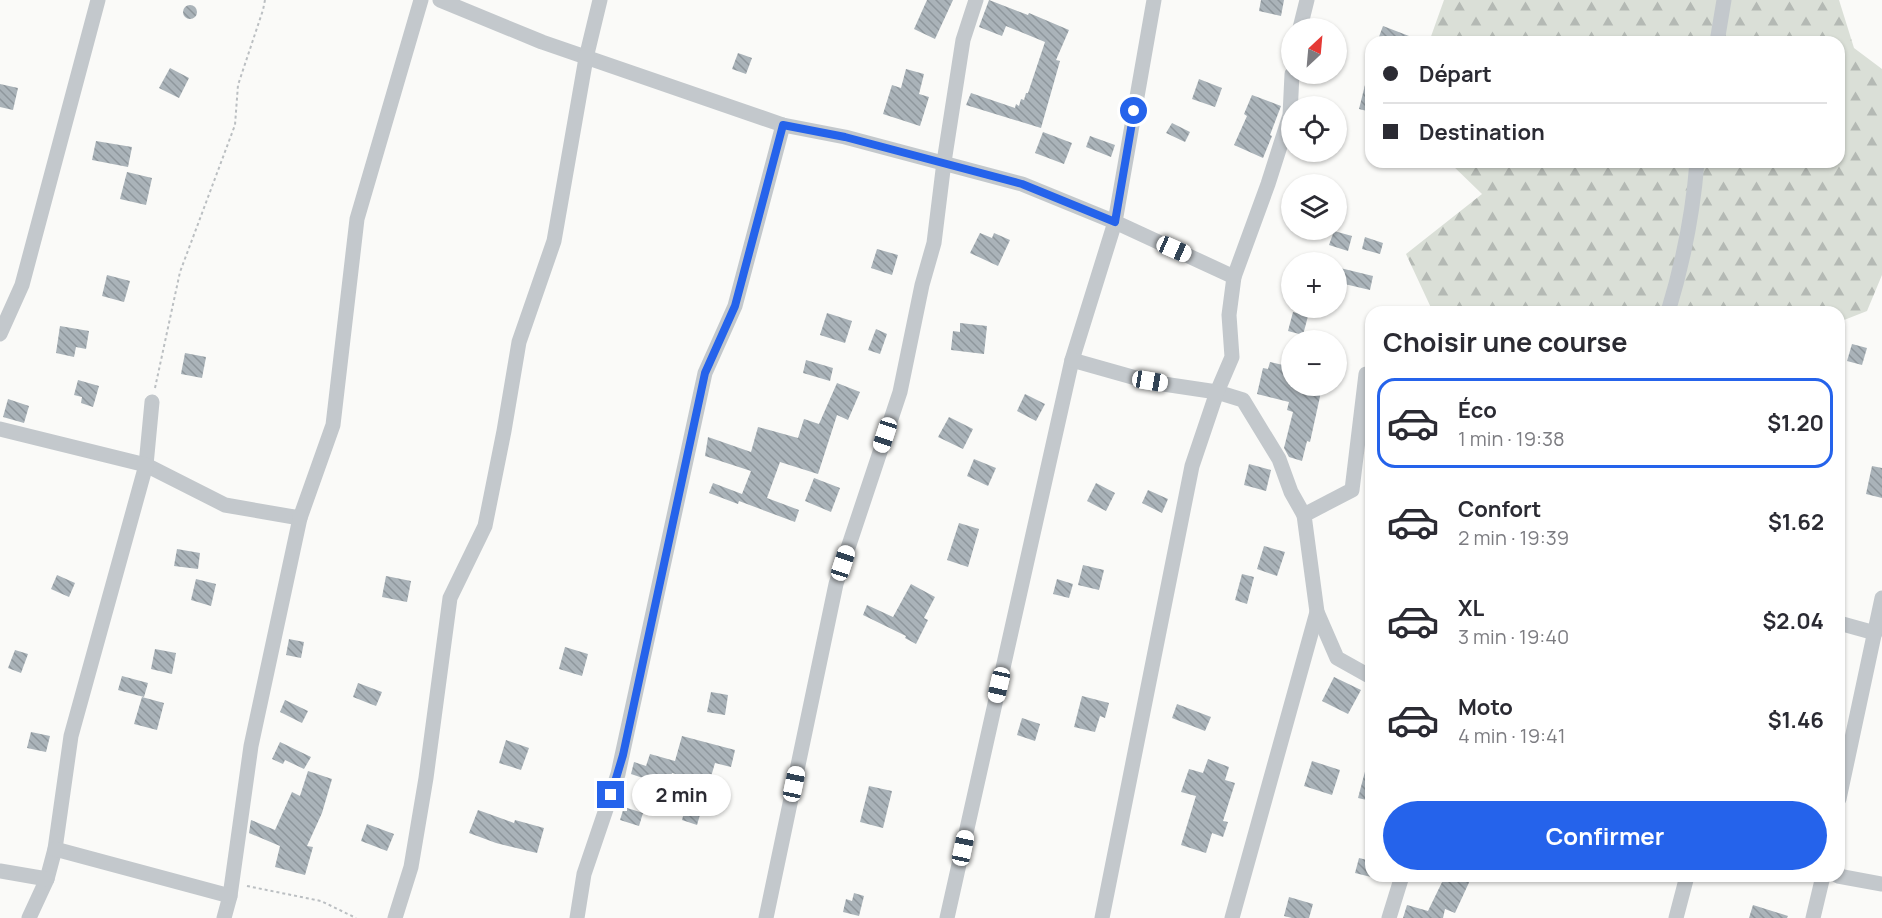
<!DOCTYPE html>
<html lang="fr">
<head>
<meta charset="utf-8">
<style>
  body { margin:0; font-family:Manrope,sans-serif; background:#f2f2f3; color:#2b2b33; height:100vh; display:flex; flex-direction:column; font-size:22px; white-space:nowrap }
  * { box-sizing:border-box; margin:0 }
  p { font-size:20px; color:#7c7c81 }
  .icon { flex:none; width:33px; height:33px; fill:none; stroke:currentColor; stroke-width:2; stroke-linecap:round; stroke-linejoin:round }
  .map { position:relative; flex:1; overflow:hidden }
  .sheet { position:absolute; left:1365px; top:306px; width:480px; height:576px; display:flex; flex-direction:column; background:#fff; border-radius:18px; box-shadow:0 2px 4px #0004 }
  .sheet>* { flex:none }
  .banner { position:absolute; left:1365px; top:36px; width:480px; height:132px; border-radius:18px; box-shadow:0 2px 4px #0004; display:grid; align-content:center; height:132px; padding:0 18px; background:#fff }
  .needle { width:39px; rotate:26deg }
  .fabs { position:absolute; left:1281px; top:18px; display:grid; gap:12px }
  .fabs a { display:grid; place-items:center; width:66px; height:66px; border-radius:50%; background:#fff; box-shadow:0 2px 4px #0004; font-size:30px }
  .end { position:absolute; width:27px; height:27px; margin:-14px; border:8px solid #2563eb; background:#fff; box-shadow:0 0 0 3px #fff }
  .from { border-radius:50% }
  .bubble { position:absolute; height:42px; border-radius:21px; background:#fff; box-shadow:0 2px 4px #0004; font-size:20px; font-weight:700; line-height:42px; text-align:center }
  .car { position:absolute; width:18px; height:36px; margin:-18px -9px; border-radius:8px; box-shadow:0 0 4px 2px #0007; background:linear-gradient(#fff 24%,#345 0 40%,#fff 0 76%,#345 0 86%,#fff 0) }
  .banner b { display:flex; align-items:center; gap:21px; height:57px; font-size:22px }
  .banner b+b { border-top:2px solid #e1e1e2 }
  .banner i { width:15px; height:15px; background:#2b2b33 }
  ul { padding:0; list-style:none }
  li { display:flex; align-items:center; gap:18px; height:90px; margin:0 12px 9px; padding:0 6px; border:3px solid transparent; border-radius:18px }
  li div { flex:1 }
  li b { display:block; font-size:22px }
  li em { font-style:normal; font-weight:700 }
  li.on { border-color:#2563eb }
  li>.icon { width:54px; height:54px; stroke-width:1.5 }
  h2 { padding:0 18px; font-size:27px; line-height:72px }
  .action { display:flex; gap:12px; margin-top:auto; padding:12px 18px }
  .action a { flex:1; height:69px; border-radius:36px; background:#2563eb; color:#fff; font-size:24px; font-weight:700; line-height:69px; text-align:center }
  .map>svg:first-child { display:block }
  .forest { fill:url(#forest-firs) }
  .building { fill:url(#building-back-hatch) }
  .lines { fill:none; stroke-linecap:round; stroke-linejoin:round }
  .path { stroke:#bbbfc2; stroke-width:2; stroke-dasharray:3 3; stroke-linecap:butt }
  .minor { stroke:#c3c8cc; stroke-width:15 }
  .route { stroke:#2563eb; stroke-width:8 }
</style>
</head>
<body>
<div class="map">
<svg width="1882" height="918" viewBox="0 0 1882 918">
  <defs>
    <pattern id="forest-firs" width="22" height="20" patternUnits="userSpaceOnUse" patternTransform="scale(1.5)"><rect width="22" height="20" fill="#dadfd7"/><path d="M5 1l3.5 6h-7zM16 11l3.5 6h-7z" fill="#b4b9b4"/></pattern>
    <pattern id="building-back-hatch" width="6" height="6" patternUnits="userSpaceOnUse" patternTransform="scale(1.5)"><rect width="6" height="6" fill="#aab3b9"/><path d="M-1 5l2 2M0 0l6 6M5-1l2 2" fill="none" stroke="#8e969c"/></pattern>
  </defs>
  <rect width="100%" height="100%" fill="#fafaf8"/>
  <polygon class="forest" points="1444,0 1839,0 1854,48 1882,69 1882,275 1867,311 1839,322 1839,312 1689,312 1684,306 1673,312 1433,312 1406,254 1482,194 1449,162 1839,162 1839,42 1429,42"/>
  <g class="building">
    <polygon points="927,0 953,0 935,39 914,29"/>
    <polygon points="989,0 1028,15 1029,13 1069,30 1056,60 1060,61 1041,128 966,105 971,93 1015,108 1016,104 1019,106 1021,99 1024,100 1026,93 1028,93 1045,42 1006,26 1002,36 979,27"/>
    <polygon points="1261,0 1284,0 1281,16 1259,11"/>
    <circle cx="190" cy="12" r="7"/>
    <polygon points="1383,26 1422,41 1422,42 1377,42"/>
    <polygon points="738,53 752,58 746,74 732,69"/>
    <polygon points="170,68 189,78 179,98 159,88"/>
    <polygon points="906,69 924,74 919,94 929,97 920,126 883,114 892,85 901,88"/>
    <polygon points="1367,77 1371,77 1371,112 1359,109"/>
    <polygon points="1199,79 1222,88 1215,107 1192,99"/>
    <polygon points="0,84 18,88 13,110 0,107"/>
    <polygon points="1252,95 1281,106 1270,135 1272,136 1263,158 1234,145 1247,116 1244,114"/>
    <polygon points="1172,123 1190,132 1185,142 1166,133"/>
    <polygon points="1043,132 1072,143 1064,164 1035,153"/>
    <polygon points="1090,136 1115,145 1111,157 1086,147"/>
    <polygon points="96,141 132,147 128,167 92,160"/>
    <polygon points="127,172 152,178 146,205 120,199"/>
    <polygon points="1334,231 1352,236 1348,251 1329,245"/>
    <polygon points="980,233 992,238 994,233 1010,240 998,266 970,253"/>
    <polygon points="1365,237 1383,243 1380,254 1362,249"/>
    <polygon points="877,249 898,255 892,275 871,268"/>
    <polygon points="1336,267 1373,276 1370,290 1336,282"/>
    <polygon points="107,275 130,281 124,302 102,296"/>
    <polygon points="1293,312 1308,316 1303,335 1288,331"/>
    <polygon points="827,313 852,321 845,343 820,335"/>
    <polygon points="960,323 987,326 984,354 951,350 953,331 960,332"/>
    <polygon points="60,326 89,331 86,349 76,347 74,357 56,353"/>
    <polygon points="876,329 887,334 880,354 868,350"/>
    <polygon points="1852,344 1867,348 1862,365 1847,361"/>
    <polygon points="185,353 206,357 202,378 181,374"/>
    <polygon points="806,360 833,368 830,381 803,373"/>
    <polygon points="1270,362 1283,365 1282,369 1291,371 1288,384 1321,392 1310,442 1307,441 1302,461 1289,457 1284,448 1293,412 1287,410 1289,402 1257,394 1263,368 1268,369"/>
    <polygon points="78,380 99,386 93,407 81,403 82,397 74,395"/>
    <polygon points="837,383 860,392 848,420 837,415 818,474 780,462 767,498 799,510 795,522 739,501 738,504 709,493 713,483 742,494 751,471 705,456 708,437 751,452 758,427 798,438 804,419 819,424"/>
    <polygon points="1025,394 1045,404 1036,421 1017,411"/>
    <polygon points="8,399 29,406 24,423 3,417"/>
    <polygon points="949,417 973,429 963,449 938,437"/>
    <polygon points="974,459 996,468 988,486 967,476"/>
    <polygon points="1249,464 1271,470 1266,491 1244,485"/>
    <polygon points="1872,466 1882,468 1882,498 1866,494"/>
    <polygon points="814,478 840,488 831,512 805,501"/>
    <polygon points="1096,483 1115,493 1106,511 1087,501"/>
    <polygon points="1148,490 1168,499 1162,513 1142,503"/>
    <polygon points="959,523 979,529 968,567 947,560"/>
    <polygon points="1264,546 1285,552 1277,576 1257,569"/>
    <polygon points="177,549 200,553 198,569 174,566"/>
    <polygon points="1083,565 1104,570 1099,590 1078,585"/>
    <polygon points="1242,574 1254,577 1247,604 1235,600"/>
    <polygon points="57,575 75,583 69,597 51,589"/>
    <polygon points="386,576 411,581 407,602 382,597"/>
    <polygon points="196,579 216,584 211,606 191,600"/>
    <polygon points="1057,579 1073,584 1069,598 1053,594"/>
    <polygon points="911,584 935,597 924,618 928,620 916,644 905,638 906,636 863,615 867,605 893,617"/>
    <polygon points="289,639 304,642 301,658 286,655"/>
    <polygon points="565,647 588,654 582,676 559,669"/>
    <polygon points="155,649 176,653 172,674 151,669"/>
    <polygon points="15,650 28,654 21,673 8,668"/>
    <polygon points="122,676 148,683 144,697 118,690"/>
    <polygon points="1334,677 1361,690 1348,714 1322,701"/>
    <polygon points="358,683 382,692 376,706 353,697"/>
    <polygon points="711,692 728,695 725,715 707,712"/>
    <polygon points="1082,696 1109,703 1105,718 1100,716 1095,732 1074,727"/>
    <polygon points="142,697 164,703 157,730 134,724"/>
    <polygon points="285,700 308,711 302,723 280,712"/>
    <polygon points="1177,704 1211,717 1205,731 1172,718"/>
    <polygon points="1022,718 1040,724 1035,741 1017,735"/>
    <polygon points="31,732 50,736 46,752 27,748"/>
    <polygon points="682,736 735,750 731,767 715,763 697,825 682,820 693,779 672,773 661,813 635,806 643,778 631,774 634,762 646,766 650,754 675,761"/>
    <polygon points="506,740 529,748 521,770 499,763"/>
    <polygon points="280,742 311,757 304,769 285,760 283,764 272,759"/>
    <polygon points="1208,759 1229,767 1225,780 1235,783 1223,821 1228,822 1223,837 1212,833 1206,853 1181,845 1196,796 1181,792 1189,769 1203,773"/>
    <polygon points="1312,761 1340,770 1332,795 1304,786"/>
    <polygon points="1367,764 1371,764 1371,801 1358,798"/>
    <polygon points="308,771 332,779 322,813 307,846 313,847 305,875 275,867 280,846 249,833 251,820 275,830 292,792 300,796"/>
    <polygon points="869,786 892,791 883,828 860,822"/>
    <polygon points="624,807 643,813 639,826 620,820"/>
    <polygon points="478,810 514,823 515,820 544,828 537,853 496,843 469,833"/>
    <polygon points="367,824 394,834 387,851 361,841"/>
    <polygon points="1359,858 1371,861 1371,877 1355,873"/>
    <polygon points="1445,876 1472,876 1455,913 1445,909 1443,918 1403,918 1407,905 1428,911"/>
    <polygon points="854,893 864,896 859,916 843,912 846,899 852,901"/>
    <polygon points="1289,897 1313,904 1309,918 1292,918 1284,916"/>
    <polygon points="1753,905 1788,916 1787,918 1749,918"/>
  </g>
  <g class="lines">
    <g class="path">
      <polyline points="155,388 180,272 235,125 238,85 263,10 265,0"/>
      <polyline points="247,886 321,901 356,918"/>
    </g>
    <g class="minor">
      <polyline points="440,0 542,42 783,125 845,137 1022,184 1115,222 1072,360 947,918"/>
      <polyline points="1154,0 1115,222 1234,277"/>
      <polyline points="1300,28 1307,0"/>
      <polyline points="1717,42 1724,0"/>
      <path d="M1668,312C1683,263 1693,213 1697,162"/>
      <polyline points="0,334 22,285 98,0"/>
      <polyline points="1072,360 1150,382 1217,392 1243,400 1279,459 1291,492 1304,515"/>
      <polyline points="1366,374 1352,490 1304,515 1317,612 1337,658 1371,677"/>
      <polyline points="152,402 146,465 225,505 300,518 251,746 230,896 224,918"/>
      <polyline points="0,429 146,465 71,736 55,849 47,879 29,918"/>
      <polyline points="300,518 333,425 357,219 421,0"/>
      <polyline points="1839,623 1875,633"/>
      <polyline points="1839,799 1882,598"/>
      <polyline points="55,849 230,896"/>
      <polyline points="0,871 47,879"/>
      <polyline points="1838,876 1882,884"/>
      <polyline points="395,918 411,867 426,778 450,598 485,526 504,431 519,342 554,241 586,58 600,0"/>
      <polyline points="577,918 584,874 618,774 705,373 735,306 783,125"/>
      <polyline points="766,918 836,584 900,392 922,285 934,243 944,162 963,40 976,0"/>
      <polyline points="1102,918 1192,466 1217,392 1232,357 1229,315 1234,277 1268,184 1290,115 1292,74"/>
      <polyline points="1232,918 1317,612"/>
      <polyline points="1389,918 1402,876"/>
      <polyline points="1676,918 1687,876"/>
      <polyline points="1813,918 1823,876"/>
    </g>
  </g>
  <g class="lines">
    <polyline class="route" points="611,795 623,755 705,373 735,306 783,125 845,137 1022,184 1115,222 1134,111"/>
  </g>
</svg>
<div class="fabs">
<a><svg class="needle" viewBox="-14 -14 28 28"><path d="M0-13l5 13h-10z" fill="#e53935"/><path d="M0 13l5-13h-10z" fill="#7c7c81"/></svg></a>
<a><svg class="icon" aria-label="locate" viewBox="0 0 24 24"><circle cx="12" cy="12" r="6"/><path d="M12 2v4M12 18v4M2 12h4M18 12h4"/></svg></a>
<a><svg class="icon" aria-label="layers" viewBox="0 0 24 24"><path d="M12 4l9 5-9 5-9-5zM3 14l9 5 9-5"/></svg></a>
<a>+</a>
<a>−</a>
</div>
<i class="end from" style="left:1134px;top:111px"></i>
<i class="end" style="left:611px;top:795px"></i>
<div class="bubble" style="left:632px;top:774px;width:99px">2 min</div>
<i class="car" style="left:1174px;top:249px;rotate:114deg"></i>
<i class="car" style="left:1150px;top:381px;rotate:99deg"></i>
<i class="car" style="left:885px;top:435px;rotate:198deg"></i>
<i class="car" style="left:843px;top:563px;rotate:18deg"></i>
<i class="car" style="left:999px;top:685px;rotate:193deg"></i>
<i class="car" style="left:794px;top:784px;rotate:12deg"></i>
<i class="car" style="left:963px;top:848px;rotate:12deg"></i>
<div class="banner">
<b><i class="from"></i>Départ</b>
<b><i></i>Destination</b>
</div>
<section class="sheet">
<h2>Choisir une course</h2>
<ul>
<li class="on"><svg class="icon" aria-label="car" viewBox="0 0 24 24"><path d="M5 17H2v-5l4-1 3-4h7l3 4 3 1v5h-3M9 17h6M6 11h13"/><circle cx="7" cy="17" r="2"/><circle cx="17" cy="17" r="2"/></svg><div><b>Éco</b><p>1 min · 19:38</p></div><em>$1.20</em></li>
<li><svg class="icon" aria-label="car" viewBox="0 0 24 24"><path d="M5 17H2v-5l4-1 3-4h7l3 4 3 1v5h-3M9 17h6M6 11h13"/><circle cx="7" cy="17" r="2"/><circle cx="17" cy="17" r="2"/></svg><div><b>Confort</b><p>2 min · 19:39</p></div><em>$1.62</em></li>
<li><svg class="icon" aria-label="car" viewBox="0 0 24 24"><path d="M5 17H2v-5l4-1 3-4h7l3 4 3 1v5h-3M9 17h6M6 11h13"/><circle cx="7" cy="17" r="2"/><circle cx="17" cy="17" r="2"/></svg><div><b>XL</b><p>3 min · 19:40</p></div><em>$2.04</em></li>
<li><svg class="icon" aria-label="car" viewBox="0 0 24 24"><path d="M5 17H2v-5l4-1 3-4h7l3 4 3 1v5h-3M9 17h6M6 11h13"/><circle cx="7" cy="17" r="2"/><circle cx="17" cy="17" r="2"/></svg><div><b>Moto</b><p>4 min · 19:41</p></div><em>$1.46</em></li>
</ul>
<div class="action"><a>Confirmer</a></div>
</section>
</div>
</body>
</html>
